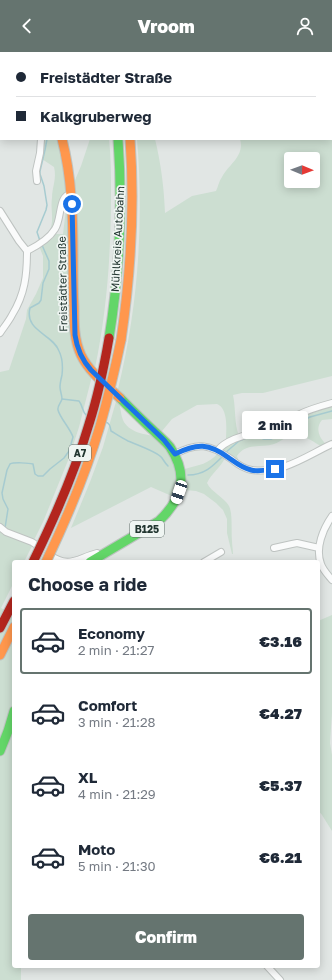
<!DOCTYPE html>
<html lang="en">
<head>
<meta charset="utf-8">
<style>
  body { margin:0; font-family:"Golos Text",sans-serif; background:#f6f6f7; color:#1f2937; height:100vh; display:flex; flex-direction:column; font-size:15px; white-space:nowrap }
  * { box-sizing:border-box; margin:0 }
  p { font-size:13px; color:#747a83 }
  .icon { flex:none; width:22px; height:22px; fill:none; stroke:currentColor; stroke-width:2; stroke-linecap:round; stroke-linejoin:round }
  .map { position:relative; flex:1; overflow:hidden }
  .details { position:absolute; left:12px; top:508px; width:308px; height:408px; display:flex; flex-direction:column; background:#fff; border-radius:4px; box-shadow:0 2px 10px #0003 }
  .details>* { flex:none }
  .guide { position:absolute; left:0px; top:0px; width:332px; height:88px; box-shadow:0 2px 10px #0003; display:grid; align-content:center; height:88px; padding:0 16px; background:#fff }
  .needle { width:26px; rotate:91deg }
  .fabs { position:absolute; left:284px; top:100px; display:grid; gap:8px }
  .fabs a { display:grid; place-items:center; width:36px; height:36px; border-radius:4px; background:#fff; box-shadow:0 2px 10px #0003; font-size:20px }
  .end { position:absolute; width:18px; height:18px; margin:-9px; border:5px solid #1a73e8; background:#fff; box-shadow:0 0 0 2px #fff }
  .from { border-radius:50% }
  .bubble { position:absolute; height:28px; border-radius:4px; background:#fff; box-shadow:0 2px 10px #0003; font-size:13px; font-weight:800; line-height:28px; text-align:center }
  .car { position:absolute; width:12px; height:24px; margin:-12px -6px; border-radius:5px; box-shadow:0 0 3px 1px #0007; background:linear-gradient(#fff 24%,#345 0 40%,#fff 0 76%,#345 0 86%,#fff 0) }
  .guide b { display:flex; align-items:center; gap:14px; height:38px; font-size:15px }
  .guide b+b { border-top:1px solid #e0e1e3 }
  .guide i { width:10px; height:10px; background:#1f2937 }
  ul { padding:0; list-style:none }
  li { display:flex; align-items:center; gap:12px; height:66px; margin:0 8px 6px; padding:0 8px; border:2px solid transparent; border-radius:4px }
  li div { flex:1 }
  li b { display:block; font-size:15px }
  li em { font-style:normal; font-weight:800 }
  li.active { border-color:#65746f }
  li>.icon { width:36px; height:36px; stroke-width:1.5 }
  h2 { padding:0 16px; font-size:18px; line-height:48px }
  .button { display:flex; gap:8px; margin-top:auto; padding:8px 16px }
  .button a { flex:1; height:46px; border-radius:4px; background:#65746f; color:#fff; font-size:16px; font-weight:800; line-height:46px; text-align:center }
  header { display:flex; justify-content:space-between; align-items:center; height:52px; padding:0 16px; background:#65746f; color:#fff; font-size:18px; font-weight:800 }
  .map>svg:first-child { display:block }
  .green { fill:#ccded1; fill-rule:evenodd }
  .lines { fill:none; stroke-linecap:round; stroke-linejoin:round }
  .stream { stroke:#a6cbd0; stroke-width:1.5 }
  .street-casing { stroke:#bec3c1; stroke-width:8 }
  .fast-casing { stroke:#bec3c1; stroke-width:11 }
  .slow-casing { stroke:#bec3c1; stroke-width:11 }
  .jam-casing { stroke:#bec3c1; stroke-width:11 }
  .street { stroke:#fafbfb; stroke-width:6 }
  .fast { stroke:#63d668; stroke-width:9 }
  .slow { stroke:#ff974d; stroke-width:9 }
  .jam { stroke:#b3261e; stroke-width:9 }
  .slow-bridge-casing { stroke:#bcc3c0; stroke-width:11; stroke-linecap:butt }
  .jam-bridge-casing { stroke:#bcc3c0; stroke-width:11; stroke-linecap:butt }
  .slow-bridge { stroke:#ff974d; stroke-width:9 }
  .jam-bridge { stroke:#b3261e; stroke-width:9 }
  .route { stroke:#1a73e8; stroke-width:5 }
  .labels { text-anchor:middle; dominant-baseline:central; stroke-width:3.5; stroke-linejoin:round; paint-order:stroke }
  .shield { fill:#eff5f2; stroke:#606f6a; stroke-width:1 }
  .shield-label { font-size:10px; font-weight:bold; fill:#223630 }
  .street-label { font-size:11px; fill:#223630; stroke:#eff5f2 }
</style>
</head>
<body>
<header><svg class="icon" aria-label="back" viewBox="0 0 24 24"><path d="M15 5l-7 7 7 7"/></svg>Vroom<svg class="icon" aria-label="person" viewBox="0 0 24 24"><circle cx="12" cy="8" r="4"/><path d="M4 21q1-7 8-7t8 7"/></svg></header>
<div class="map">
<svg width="332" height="928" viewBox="0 0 332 928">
  <rect width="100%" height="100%" fill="#e1e6e4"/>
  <g class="green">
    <path d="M272,0H332V324L263,341H242L233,343C236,357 234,371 239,384L226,389C226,379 228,365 222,356C221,354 219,353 217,352L197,353L172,367L162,379L118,337C138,256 144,171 137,87H155C161,112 164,135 165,161L192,144L216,139C218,135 219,129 222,125C229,112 245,104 240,87H331V1H272ZM291,107H313V129H291Z"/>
    <path d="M43,87H59L68,136L62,146L53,177L47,183C56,171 50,160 52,146C52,135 57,127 54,115L42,107L43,98Z"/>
    <path d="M90,87H109C111,105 111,124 111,142C111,201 107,259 95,316L88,308L78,283L75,128L81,114Z"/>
    <path d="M68,147L71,270L92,324L79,375L69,406L43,470L34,488C23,485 7,482 0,471V320L9,318L26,267L27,258L36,242L43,226V204L39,194L55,182H63L66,157L63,156L66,148Z"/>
    <path d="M117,346C118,349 120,352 120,355C121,359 121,363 123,368C128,380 145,383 157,384L172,404L178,426L174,445L151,435L71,476L90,430L103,395Z"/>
    <path d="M332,354V367L322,368C315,376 319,386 326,392L322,395C314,390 306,384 297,383C288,382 282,389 274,392C265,395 255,393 247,396C242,398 240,400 237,404L239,410L223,398L224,396L242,386L266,382L310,360Z"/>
    <path d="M218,401L225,406C221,415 211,422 207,431C211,440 224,445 229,454C233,462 231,479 232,489C232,493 233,498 233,502H232L227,481V467L223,458L216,451L204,442L196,439L185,438L186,426L185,417C199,413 209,412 218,401Z"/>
    <polygon points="0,477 33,492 24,510 14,510 14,530 1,556 14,563 14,914 21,914 21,928 0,928"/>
    <polygon points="332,563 332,661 330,691 332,703 332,779 322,763 318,758 318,569"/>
  </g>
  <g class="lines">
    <g class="stream">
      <polyline points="0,58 1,58"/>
      <polyline points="40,189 37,180 46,158 47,153 44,134 40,122 40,119 45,98 47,87"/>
      <path d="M62,347L79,349C83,354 82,359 86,363"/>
      <path d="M105,370C110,371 110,374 111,379C116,382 122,386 128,389C135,392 158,400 162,406C164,409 165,411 168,414"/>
      <polyline points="250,385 256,384 264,387 271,387 284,380 292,377 297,374 302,369 310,365 332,359"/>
      <polyline points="225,401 239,389 246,386"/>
      <path d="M188,423C204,423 212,415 223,404"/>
      <path d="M5,476L8,457L3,447L2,441L7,418L10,412C14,410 29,411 33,412L35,422L38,424H43L50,417L64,406L69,399L73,385C70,376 60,366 58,358C57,354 61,351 62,347C62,343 60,339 60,335C60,331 61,327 62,323C63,314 63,307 59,299C53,282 24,279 30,256L39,251L41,248L43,231L49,217V209L42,193"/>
    </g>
    <g class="street-casing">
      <g id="street">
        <polyline points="0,62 1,62"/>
        <polyline points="37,129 36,119 40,101 41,87"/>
        <path d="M0,159L19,189L27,199C37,194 49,187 55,177C62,167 58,143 71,142"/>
        <path d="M0,281C4,275 9,269 12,263C25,242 27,223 27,199"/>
        <path d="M218,398C225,389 243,383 254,381C259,381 265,381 270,379C280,376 290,368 300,362C310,357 321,354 332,351"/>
        <path d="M175,402C198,390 210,392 231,407C237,412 244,417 252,418C283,422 306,404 332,392"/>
        <path d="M332,464C323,477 315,496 321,512C323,518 328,523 332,528"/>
        <polyline points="0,475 6,480 32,490 41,496"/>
        <polyline points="274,496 292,492 297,491 319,496"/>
        <path d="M48,502C70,517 75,507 97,501"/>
        <polyline points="204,510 221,500"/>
        <polyline points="267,914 280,928"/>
      </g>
    </g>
    <g class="fast-casing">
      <g id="fast">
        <polyline points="12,0 13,1"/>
        <path d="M109,286C120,218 123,156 118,87"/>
        <path d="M90,510L159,469C182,447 189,424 170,395C166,390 160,385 155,380C143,369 131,357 120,346"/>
        <polyline points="0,699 8,679 14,659"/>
      </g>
    </g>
    <g class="slow-casing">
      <g id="slow">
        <polyline points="60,0 60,1"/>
        <polyline points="105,0 105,1"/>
        <polyline points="117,0 117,1"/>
        <path d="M62,87C72,126 73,166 73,206C73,222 73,238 74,255C74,271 74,288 81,303C89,320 106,333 120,346"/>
        <path d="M121,288C131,220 135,156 130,87"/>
        <polyline points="0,603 14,575"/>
      </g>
    </g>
    <g class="jam-casing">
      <polyline id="jam" points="0,576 14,549"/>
    </g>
    <use href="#street" class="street"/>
    <use href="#fast" class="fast"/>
    <use href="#slow" class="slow"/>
    <use href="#jam" class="jam"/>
    <g class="slow-bridge-casing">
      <path id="slow-bridge" d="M46,510C67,466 86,421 100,374C108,346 115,317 121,288"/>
    </g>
    <g class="jam-bridge-casing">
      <path id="jam-bridge" d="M33,510C55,465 75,420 89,372C98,344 104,315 109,286"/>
    </g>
    <use href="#slow-bridge" class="slow-bridge"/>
    <use href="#jam-bridge" class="jam-bridge"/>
  </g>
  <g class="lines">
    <path class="route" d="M72,152L75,283C77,297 82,308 91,318L164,388L175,402C197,391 209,391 229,406C236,411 242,416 251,418C258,420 267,418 275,417"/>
  </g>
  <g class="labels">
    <g class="shield">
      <rect x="69" y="393" width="22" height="16" rx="3"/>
      <rect x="130" y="469" width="34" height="16" rx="3"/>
    </g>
    <g class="shield-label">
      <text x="80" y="401">A7</text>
      <text x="147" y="477">B125</text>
    </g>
    <g class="street-label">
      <text transform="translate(117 187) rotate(-87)">Mühlkreis Autobahn</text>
      <text transform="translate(62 232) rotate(-91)">Freistädter Straße</text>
    </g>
  </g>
</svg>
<div class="fabs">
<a><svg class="needle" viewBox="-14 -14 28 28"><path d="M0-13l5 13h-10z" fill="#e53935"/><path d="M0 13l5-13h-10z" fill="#747a83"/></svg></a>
</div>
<i class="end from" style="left:72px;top:152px"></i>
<i class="end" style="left:275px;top:417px"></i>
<div class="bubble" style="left:242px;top:359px;width:66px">2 min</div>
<i class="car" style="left:179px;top:440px;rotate:199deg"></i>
<div class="guide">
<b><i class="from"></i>Freistädter Straße</b>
<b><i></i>Kalkgruberweg</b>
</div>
<section class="details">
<h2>Choose a ride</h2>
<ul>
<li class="active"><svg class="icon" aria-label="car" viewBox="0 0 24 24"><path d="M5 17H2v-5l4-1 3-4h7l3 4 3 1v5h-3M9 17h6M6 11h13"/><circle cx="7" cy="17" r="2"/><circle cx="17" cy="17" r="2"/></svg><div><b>Economy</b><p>2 min · 21:27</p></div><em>€3.16</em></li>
<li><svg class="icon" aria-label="car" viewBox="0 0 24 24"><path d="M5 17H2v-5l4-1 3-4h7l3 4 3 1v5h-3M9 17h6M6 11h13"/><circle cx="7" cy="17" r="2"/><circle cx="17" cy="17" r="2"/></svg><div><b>Comfort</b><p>3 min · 21:28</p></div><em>€4.27</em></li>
<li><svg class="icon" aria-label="car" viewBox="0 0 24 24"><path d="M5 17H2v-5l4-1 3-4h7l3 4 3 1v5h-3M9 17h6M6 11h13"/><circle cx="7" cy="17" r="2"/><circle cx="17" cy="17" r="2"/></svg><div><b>XL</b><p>4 min · 21:29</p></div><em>€5.37</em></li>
<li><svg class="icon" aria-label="car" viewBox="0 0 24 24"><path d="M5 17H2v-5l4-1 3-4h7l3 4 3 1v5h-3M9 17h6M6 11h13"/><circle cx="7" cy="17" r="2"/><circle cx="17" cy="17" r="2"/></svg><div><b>Moto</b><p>5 min · 21:30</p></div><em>€6.21</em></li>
</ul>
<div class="button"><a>Confirm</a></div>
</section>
</div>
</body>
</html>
